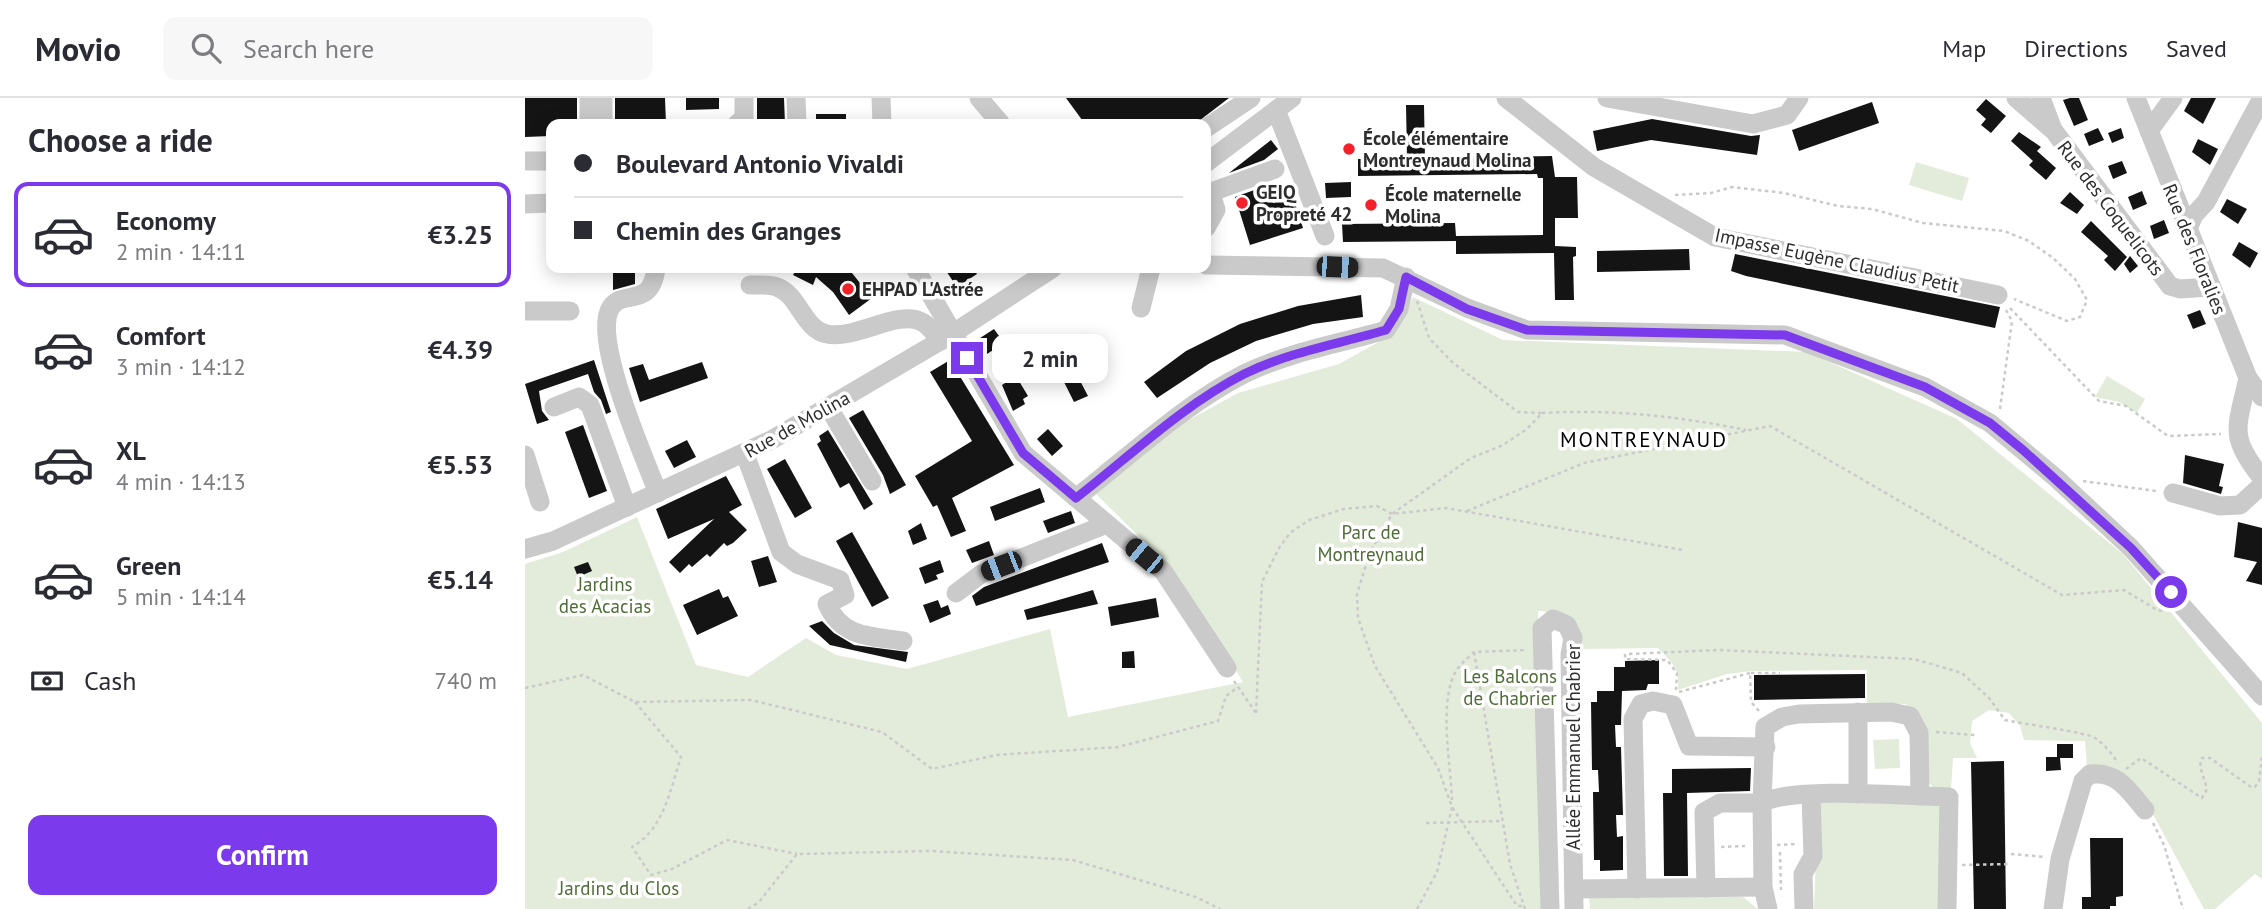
<!DOCTYPE html>
<html lang="en">
<head>
<meta charset="utf-8">
<style>
  body { margin:0; font-family:"PT Sans",sans-serif; background:#f7f7f7; color:#2b2b33; height:100vh; display:flex; flex-direction:column; font-size:26px; white-space:nowrap }
  * { box-sizing:border-box; margin:0 }
  p { font-size:23px; color:#7c7c81 }
  .icon { flex:none; width:38px; height:38px; fill:none; stroke:currentColor; stroke-width:2; stroke-linecap:round; stroke-linejoin:round }
  .map { position:relative; flex:1; overflow:hidden }
  .sheet { display:flex; flex-direction:column; background:#fff; width:525px }
  .sheet>* { flex:none }
  .banner { position:absolute; left:21px; top:21px; width:665px; height:154px; border-radius:14px; box-shadow:0 4px 18px #0003; display:grid; align-content:center; height:154px; padding:0 28px; background:#fff }
  .end { position:absolute; width:32px; height:32px; margin:-16px; border:9px solid #7c3aed; background:#fff; box-shadow:0 0 0 4px #fff }
  .from { border-radius:50% }
  .bubble { position:absolute; height:49px; border-radius:14px; background:#fff; box-shadow:0 4px 18px #0003; font-size:23px; font-weight:800; line-height:49px; text-align:center }
  .car { position:absolute; width:21px; height:42px; margin:-21px -10px; border-radius:9px; box-shadow:0 0 5px 2px #0007; background:linear-gradient(#222 24%,#8ab4d8 0 40%,#222 0 76%,#8ab4d8 0 86%,#222 0) }
  .banner b { display:flex; align-items:center; gap:24px; height:66px; font-size:26px }
  .banner b+b { border-top:2px solid #e1e1e2 }
  .banner i { width:18px; height:18px; background:#2b2b33 }
  ul { padding:0; list-style:none }
  li { display:flex; align-items:center; gap:21px; height:105px; margin:0 14px 10px; padding:0 14px; border:4px solid transparent; border-radius:14px }
  li div { flex:1 }
  li b { display:block; font-size:26px }
  li em { font-style:normal; font-weight:800 }
  li.on { border-color:#7c3aed }
  li>.icon { width:63px; height:63px; stroke-width:1.5 }
  h2 { padding:0 28px; font-size:32px; line-height:84px }
  .pay { display:flex; align-items:center; gap:18px; height:77px; padding:0 28px; font-size:26px }
  .pay p { margin-inline-start:auto }
  .action { display:flex; gap:14px; margin-top:auto; padding:14px 28px }
  .action a { flex:1; height:80px; border-radius:14px; background:#7c3aed; color:#fff; font-size:28px; font-weight:800; line-height:80px; text-align:center }
  header { display:flex; align-items:center; gap:42px; box-sizing:border-box; height:98px; padding:0 35px; background:#fff; border-bottom:2px solid #e1e1e2 }
  header strong { font-size:33px }
  nav { display:flex; gap:38px; margin-inline-start:auto; font-size:24px }
  .search { width:490px; height:63px; background:#f7f7f7; display:flex; align-items:center; gap:18px; box-sizing:border-box; padding:0 24px; border-radius:14px; color:#7c7c81; font-size:26px }
  main { display:flex; flex:1; min-height:0 }
  .map>svg:first-child { display:block }
  .green { fill:#e3ecda }
  .building { fill:#141414 }
  .lines { fill:none; stroke-linecap:round; stroke-linejoin:round }
  .path { stroke:#cacaca; stroke-width:2.5; stroke-dasharray:3.5 3.5; stroke-linecap:butt }
  .minor { stroke:#cacaca; stroke-width:19 }
  .route { stroke:#7c3aed; stroke-width:9 }
  .poi-dot { fill:#f3212a; stroke:#fff; stroke-width:2.5 }
  .labels { text-anchor:middle; dominant-baseline:central; stroke-width:7; stroke-linejoin:round; paint-order:stroke }
  .poi-label { font-size:19px; font-weight:bold; fill:#2d2d2d; stroke:#fff; text-anchor:start }
  .street-label { font-size:19px; fill:#2d2d2d; stroke:#fff }
  .park-label { font-size:19px; fill:#4f6d37; stroke:#fff }
  .neighbourhood-label { font-size:21px; letter-spacing:2px; fill:#000; stroke:#fff }
</style>
</head>
<body>
<header>
<strong>Movio</strong>
<div class="search"><svg class="icon" aria-label="search" viewBox="0 0 24 24"><circle cx="10" cy="10" r="6"/><path d="M15 15l6 6"/></svg>Search here</div>
<nav><a>Map</a><a>Directions</a><a>Saved</a></nav>
</header>
<main>
<section class="sheet">
<h2>Choose a ride</h2>
<ul>
<li class="on"><svg class="icon" aria-label="car" viewBox="0 0 24 24"><path d="M5 17H2v-5l4-1 3-4h7l3 4 3 1v5h-3M9 17h6M6 11h13"/><circle cx="7" cy="17" r="2"/><circle cx="17" cy="17" r="2"/></svg><div><b>Economy</b><p>2 min · 14:11</p></div><em>€3.25</em></li>
<li><svg class="icon" aria-label="car" viewBox="0 0 24 24"><path d="M5 17H2v-5l4-1 3-4h7l3 4 3 1v5h-3M9 17h6M6 11h13"/><circle cx="7" cy="17" r="2"/><circle cx="17" cy="17" r="2"/></svg><div><b>Comfort</b><p>3 min · 14:12</p></div><em>€4.39</em></li>
<li><svg class="icon" aria-label="car" viewBox="0 0 24 24"><path d="M5 17H2v-5l4-1 3-4h7l3 4 3 1v5h-3M9 17h6M6 11h13"/><circle cx="7" cy="17" r="2"/><circle cx="17" cy="17" r="2"/></svg><div><b>XL</b><p>4 min · 14:13</p></div><em>€5.53</em></li>
<li><svg class="icon" aria-label="car" viewBox="0 0 24 24"><path d="M5 17H2v-5l4-1 3-4h7l3 4 3 1v5h-3M9 17h6M6 11h13"/><circle cx="7" cy="17" r="2"/><circle cx="17" cy="17" r="2"/></svg><div><b>Green</b><p>5 min · 14:14</p></div><em>€5.14</em></li>
</ul>
<div class="pay"><svg class="icon" aria-label="cash" viewBox="0 0 24 24"><path d="M3 7h18v10H3z"/><circle cx="12" cy="12" r="2"/></svg>Cash<p>740 m</p></div>
<div class="action"><a>Confirm</a></div>
</section>
<div class="map">
<svg width="1737" height="811" viewBox="0 0 1737 811">
  <rect width="100%" height="100%" fill="#fff"/>
  <g class="green">
    <polygon points="1391,64 1444,80 1437,103 1384,87"/>
    <path d="M888,199L978,242L1282,254L1432,321L1598,456L1737,625V781L1730,776L1690,811H1679L1630,720L1609,689L1562,670L1560,643L1499,642L1495,628L1484,615L1464,612L1447,623L1445,645L1452,660H1428L1426,692L1410,691L1401,682L1392,614L1380,606L1342,608V572L1227,573L1202,576L1153,592C1155,571 1148,565 1133,550L1059,551C1054,528 1038,514 1013,513L1017,811H0V466L38,454L112,419L171,567L223,579L281,540L311,557L382,571L525,531L543,619L718,584L650,474L571,396L593,378L573,369L642,316L662,323L713,295L814,266L868,236Z"/>
    <polygon points="1582,278 1620,301 1612,315 1594,304 1570,299"/>
    <polygon points="1374,641 1375,670 1350,671 1348,642"/>
    <polygon points="1293,701 1417,701 1418,811 1289,811"/>
    <polygon points="1064,798 1218,799 1233,811 1065,811"/>
  </g>
  <g class="building">
    <polygon points="0,0 52,0 52,26 26,26 26,38 0,39"/>
    <polygon points="90,0 140,0 141,26 90,26"/>
    <polygon points="161,0 194,0 194,11 161,12"/>
    <polygon points="232,0 259,0 260,26 232,26"/>
    <polygon points="541,0 704,0 670,26 560,26"/>
    <polygon points="1545,0 1554,0 1563,22 1549,28 1538,2"/>
    <polygon points="1666,0 1691,0 1678,26 1659,13"/>
    <polygon points="1461,1 1481,18 1466,35 1456,27 1461,21 1451,12"/>
    <polygon points="1347,4 1354,25 1274,53 1267,32"/>
    <polygon points="881,7 899,7 900,60 1027,58 1030,79 1052,79 1053,120 1030,120 1030,148 1051,149 1051,158 1048,159 1049,202 1030,202 1029,155 931,156 931,143 818,144 817,126 930,125 931,138 1018,137 1018,80 1013,80 1012,76 833,78 833,61 882,60"/>
    <rect x="291" y="16" width="30" height="10"/>
    <polygon points="1127,21 1226,38 1235,37 1232,57 1126,42 1072,53 1068,33"/>
    <polygon points="1573,30 1579,42 1564,48 1559,36"/>
    <polygon points="1596,30 1599,40 1587,45 1583,35"/>
    <polygon points="1494,34 1516,49 1512,53 1531,70 1521,82 1504,67 1508,63 1486,43"/>
    <polygon points="1673,41 1693,51 1685,67 1667,54"/>
    <polygon points="746,42 753,51 739,62 704,75"/>
    <polygon points="1597,63 1602,75 1588,81 1583,68"/>
    <polygon points="826,84 826,99 801,100 800,85"/>
    <polygon points="743,87 748,105 768,99 778,130 725,147 710,99"/>
    <polygon points="1617,93 1622,106 1608,112 1603,99"/>
    <polygon points="1545,94 1559,107 1552,116 1535,105"/>
    <polygon points="1702,101 1722,111 1713,126 1695,114"/>
    <polygon points="1639,122 1644,135 1629,141 1625,128"/>
    <polygon points="1566,123 1602,159 1590,173 1579,162 1583,158 1556,134"/>
    <polygon points="1714,144 1733,155 1725,170 1707,157"/>
    <polygon points="1164,151 1165,172 1072,174 1072,153"/>
    <polygon points="1210,156 1475,209 1470,230 1221,178 1206,173"/>
    <polygon points="1605,158 1613,168 1605,175 1599,166"/>
    <polygon points="88,170 110,170 110,186 88,192"/>
    <polygon points="272,170 323,170 347,200 324,217 308,194 291,179 288,187 268,177"/>
    <polygon points="419,170 448,170 452,176 432,189"/>
    <polygon points="836,197 838,219 788,226 731,243 685,265 632,300 619,284 661,253 715,226 773,208"/>
    <polygon points="1675,212 1681,226 1668,231 1662,217"/>
    <polygon points="469,231 479,245 462,256 452,242"/>
    <polygon points="69,262 86,314 81,316 76,302 69,294 63,276 14,293 17,313 24,322 12,326 0,286"/>
    <polygon points="425,262 489,367 427,400 441,433 426,439 412,407 408,409 390,378 447,343 405,274"/>
    <polygon points="177,264 183,280 115,304 104,270 118,266 124,282"/>
    <polygon points="552,277 563,298 549,304 539,284"/>
    <polygon points="491,278 503,298 498,301 500,306 488,313 477,287"/>
    <polygon points="338,312 381,387 365,396 358,377 324,320"/>
    <polygon points="58,327 82,393 64,400 40,334"/>
    <polygon points="523,331 538,348 527,358 512,341"/>
    <polygon points="303,332 348,406 339,412 324,385 315,390 292,346 296,343 294,338"/>
    <polygon points="162,342 171,359 149,370 140,353"/>
    <polygon points="1660,357 1699,366 1694,388 1698,389 1696,396 1658,385"/>
    <polygon points="260,361 287,410 270,420 242,371"/>
    <polygon points="201,378 217,407 204,414 222,432 208,445 202,448 199,445 185,459 182,456 167,469 164,466 155,475 144,464 189,421 143,441 131,411"/>
    <polygon points="515,390 520,404 470,423 465,409"/>
    <polygon points="546,413 550,425 523,435 518,423"/>
    <polygon points="1713,424 1737,430 1737,487 1721,483 1732,464 1709,459"/>
    <polygon points="396,425 402,441 388,447 383,433"/>
    <polygon points="327,434 364,500 347,509 311,443"/>
    <polygon points="464,443 469,457 447,465 441,452"/>
    <polygon points="577,445 584,464 451,508 447,498 459,489"/>
    <polygon points="243,458 252,484 234,489 226,463"/>
    <polygon points="415,462 419,474 411,477 413,481 400,486 394,470"/>
    <polygon points="63,464 67,473 53,479 49,469"/>
    <polygon points="194,491 198,500 203,498 213,518 172,537 158,507"/>
    <polygon points="568,492 573,506 502,522 499,512"/>
    <polygon points="631,500 634,519 586,528 583,509"/>
    <polygon points="413,502 416,510 423,507 426,516 405,525 398,507"/>
    <polygon points="297,523 309,535 329,547 383,554 381,564 305,547 284,528"/>
    <polygon points="609,553 610,570 597,570 597,554"/>
    <polygon points="1134,562 1134,586 1123,586 1121,592 1097,593 1096,627 1090,627 1091,649 1096,649 1098,717 1091,717 1092,739 1098,738 1098,772 1075,773 1075,762 1069,762 1068,694 1074,694 1073,672 1067,672 1066,604 1072,604 1072,593 1089,593 1089,569 1100,569 1100,563"/>
    <polygon points="1340,576 1340,600 1229,602 1229,577"/>
    <polygon points="1532,646 1548,646 1548,660 1535,660 1536,672 1521,673 1521,659 1532,659"/>
    <polygon points="1479,663 1481,811 1449,811 1446,664"/>
    <polygon points="1226,670 1225,693 1162,695 1163,778 1139,778 1138,695 1147,695 1147,671"/>
    <polygon points="1565,740 1598,740 1598,798 1591,799 1591,808 1585,808 1585,811 1557,811 1557,799 1566,799"/>
  </g>
  <g class="lines">
    <g class="path">
      <polyline points="1150,97 1186,95 1207,89 1259,95 1313,108 1347,111 1398,125 1479,133 1504,143 1528,160 1550,181 1562,202 1555,219 1542,223 1489,201"/>
      <polyline points="892,203 904,240 927,264 993,314 1017,315 1002,331 978,347 946,360 867,416 845,454 832,496 833,520 850,568 913,670 927,709 992,808 1000,808"/>
      <polyline points="1485,210 1574,303 1601,308 1643,338 1696,336"/>
      <polyline points="1475,311 1487,223 1481,212"/>
      <path d="M1017,315C1086,311 1153,318 1221,332"/>
      <polyline points="1558,383 1631,393"/>
      <polyline points="942,413 1059,365 1245,328 1537,497 1599,492 1632,512 1640,513"/>
      <polyline points="949,554 985,766 1000,811"/>
      <polyline points="1100,556 1100,561 1142,562 1152,575 1151,592"/>
      <path d="M1104,556L1193,552L1389,561L1437,575L1464,600L1480,622C1498,626 1561,634 1570,640C1579,646 1587,656 1593,665"/>
      <polyline points="709,583 731,615"/>
      <polyline points="0,590 58,577 110,604 226,602 357,634 407,671 471,657 593,649 693,623 701,598 713,589"/>
      <polyline points="1154,594 1225,575"/>
      <path d="M110,604L156,659C145,692 139,731 107,749L126,777L147,771L202,742L272,756"/>
      <polyline points="1234,613 1226,604 1225,575 1255,575"/>
      <polyline points="731,615 737,484 754,450 765,435 784,422 819,411 852,408 867,416 921,410 1158,452"/>
      <polyline points="1411,634 1450,637"/>
      <polyline points="1601,671 1616,660 1677,700 1682,691 1675,668 1677,660 1685,660 1726,689 1730,689 1734,683 1737,658"/>
      <path d="M927,702C926,667 912,600 933,570C938,564 944,559 949,554L1002,552"/>
      <polyline points="901,725 978,723"/>
      <polyline points="1628,725 1639,747 1658,811"/>
      <polyline points="1252,747 1273,746"/>
      <polyline points="1196,749 1220,748"/>
      <polyline points="1255,754 1256,792"/>
      <polyline points="1486,756 1521,759"/>
      <polyline points="1437,767 1486,766"/>
      <polyline points="223,811 234,804 272,756 406,753 548,762 671,799 695,811"/>
      <polyline points="892,811 912,774 927,709"/>
    </g>
    <g class="minor">
      <polyline points="78,0 78,26"/>
      <polyline points="271,0 272,26"/>
      <polyline points="356,0 357,26"/>
      <polyline points="454,0 476,26"/>
      <polyline points="981,0 1069,69 1190,139 1473,197"/>
      <polyline points="1082,0 1228,26 1262,17 1274,0"/>
      <polyline points="1491,0 1529,33 1645,188 1655,191 1684,189"/>
      <polyline points="1516,0 1527,29"/>
      <polyline points="1611,0 1723,280 1737,299"/>
      <polyline points="751,12 800,138"/>
      <polyline points="64,26 64,0"/>
      <polyline points="212,26 219,20 219,0"/>
      <polyline points="681,30 726,0"/>
      <polyline points="1624,33 1648,0"/>
      <polyline points="0,63 26,63"/>
      <polyline points="681,65 767,0"/>
      <polyline points="681,96 750,71"/>
      <polyline points="0,106 26,105"/>
      <polyline points="681,130 691,112 686,95"/>
      <polyline points="1662,133 1669,117 1681,104 1737,0"/>
      <polyline points="681,167 858,170 942,210 1002,232 1260,237 1400,289 1465,325 1531,380 1606,450 1737,598"/>
      <path d="M131,170C126,214 94,188 84,213C70,247 119,359 133,395"/>
      <polyline points="390,170 498,355 638,473 702,570"/>
      <path d="M225,187C233,187 244,186 252,189C274,197 279,232 302,236C331,242 373,211 397,224C404,227 410,237 416,243"/>
      <polyline points="616,210 626,170"/>
      <polyline points="0,213 45,213"/>
      <path d="M1723,280C1712,330 1703,338 1737,380"/>
      <polyline points="29,309 54,299 65,307 102,409"/>
      <polyline points="304,310 347,383"/>
      <path d="M220,356L256,454L272,466L315,482L320,497L302,506C317,540 345,538 378,543"/>
      <polyline points="0,357 15,404"/>
      <polyline points="1648,395 1695,408 1715,407 1737,387"/>
      <path d="M551,400C605,358 658,307 719,276C764,254 813,246 861,232L874,211L881,179"/>
      <polyline points="0,451 28,443 248,341 427,236 528,170"/>
      <polyline points="431,495 456,476 582,426"/>
      <polyline points="1333,614 1333,696"/>
      <polyline points="1181,790 1179,714 1195,705 1237,705 1240,629 1257,619 1274,616 1366,614 1385,618 1394,635 1395,698"/>
      <polyline points="1049,791 1238,789"/>
      <polyline points="1112,791 1108,621 1116,606 1128,603 1148,607 1164,648 1241,649"/>
      <polyline points="1025,811 1017,530 1028,521 1042,527 1048,540 1045,557 1049,811"/>
      <path d="M1243,811L1238,789L1237,705C1267,688 1384,698 1424,699L1422,811"/>
      <polyline points="1279,811 1278,776 1288,758 1286,697"/>
      <path d="M1528,811L1535,761L1558,683L1565,676C1594,674 1603,692 1620,712"/>
    </g>
  </g>
  <g class="lines">
    <path class="route" d="M442,260L498,355L551,400C605,358 658,307 719,276C764,254 813,246 861,232L874,211L881,179L942,211L1002,232L1260,237L1400,289L1465,325L1498,352L1606,450L1646,494"/>
  </g>
  <g class="poi-dot">
    <circle cx="824" cy="51" r="7"/>
    <circle cx="717" cy="105" r="7"/>
    <circle cx="846" cy="107" r="7"/>
    <circle cx="323" cy="191" r="7"/>
  </g>
  <g class="labels">
    <g class="poi-label">
      <text x="838" y="40">École élémentaire<tspan x="838" dy="22">Montreynaud Molina</tspan></text>
      <text x="731" y="94">GEIQ<tspan x="731" dy="22">Propreté 42</tspan></text>
      <text x="860" y="96">École maternelle<tspan x="860" dy="22">Molina</tspan></text>
      <text x="337" y="191">EHPAD L'Astrée</text>
    </g>
    <g class="street-label">
      <text transform="translate(1586 110) rotate(53)">Rue des Coquelicots</text>
      <text transform="translate(1670 151) rotate(68)">Rue des Floralies</text>
      <text transform="translate(1312 162) rotate(12)">Impasse Eugène Claudius Petit</text>
      <text transform="translate(272 326) rotate(-29)">Rue de Molina</text>
      <text transform="translate(1048 649) rotate(-90)">Allée Emmanuel Chabrier</text>
    </g>
    <g class="park-label">
      <text x="846" y="434">Parc de<tspan x="846" dy="22">Montreynaud</tspan></text>
      <text x="80" y="486">Jardins<tspan x="80" dy="22">des Acacias</tspan></text>
      <text x="985" y="578">Les Balcons<tspan x="985" dy="22">de Chabrier</tspan></text>
      <text x="94" y="790">Jardins du Clos</text>
    </g>
    <g class="neighbourhood-label">
      <text x="1119" y="341">MONTREYNAUD</text>
    </g>
  </g>
</svg>
<i class="end from" style="left:1646px;top:494px"></i>
<i class="end" style="left:442px;top:260px"></i>
<div class="bubble" style="left:467px;top:236px;width:116px">2 min</div>
<i class="car" style="left:812px;top:169px;rotate:92deg"></i>
<i class="car" style="left:619px;top:458px;rotate:310deg"></i>
<i class="car" style="left:476px;top:468px;rotate:249deg"></i>
<div class="banner">
<b><i class="from"></i>Boulevard Antonio Vivaldi</b>
<b><i></i>Chemin des Granges</b>
</div>
</div>
</main>
</body>
</html>
